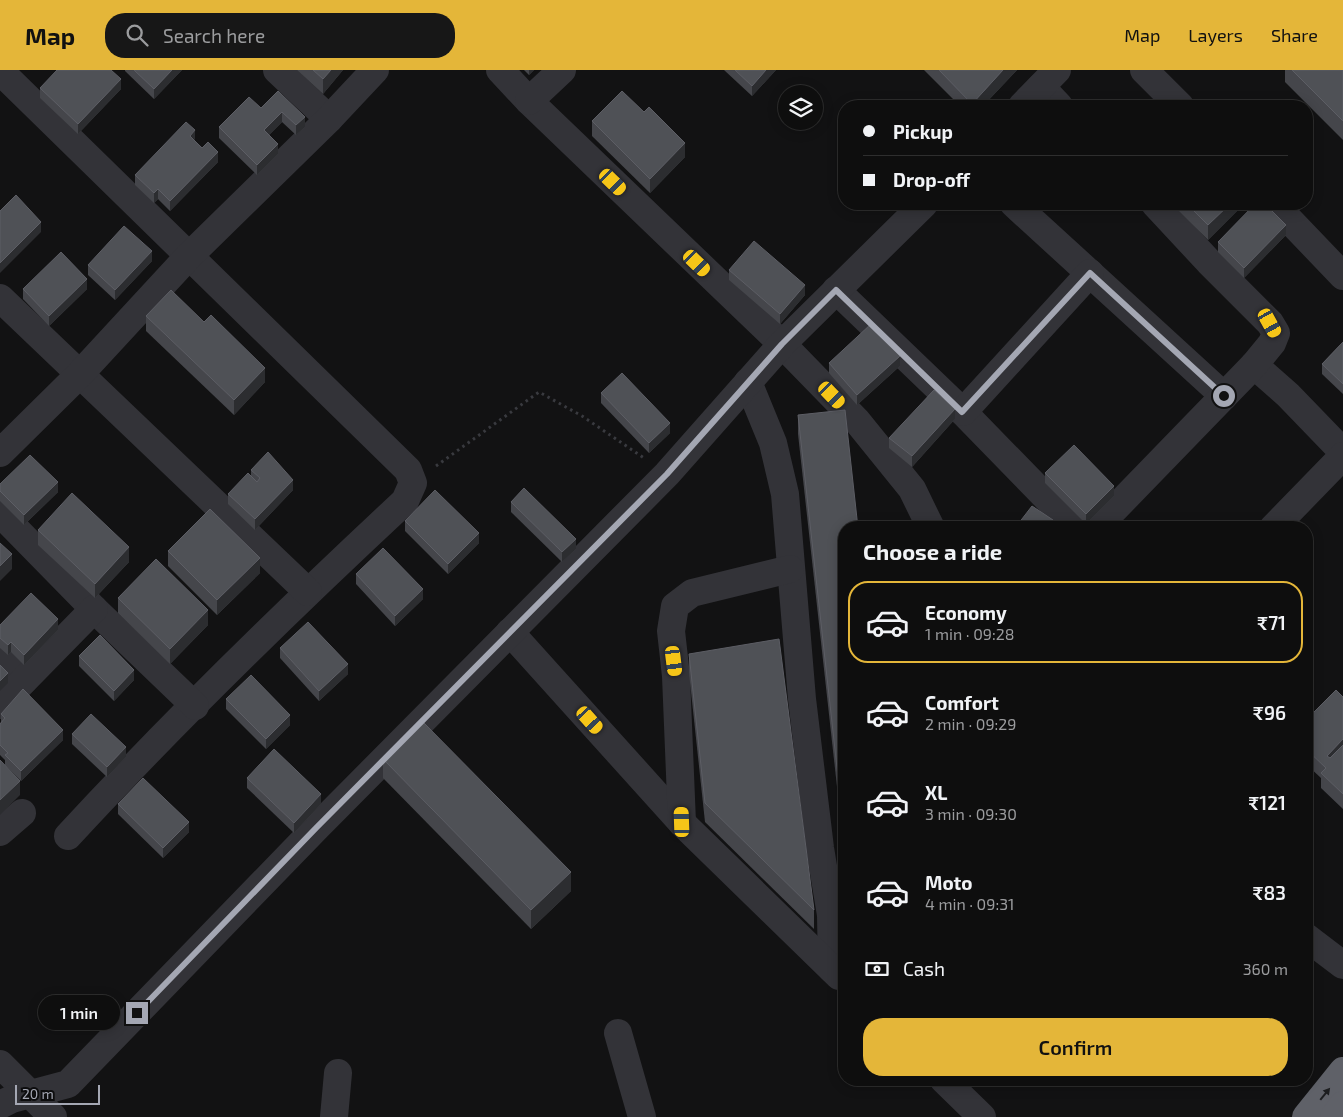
<!DOCTYPE html>
<html lang="en">
<head>
<meta charset="utf-8">
<style>
  body { margin:0; font-family:"Exo 2",sans-serif; background:#171717; color:#f1f3f6; height:100vh; display:flex; flex-direction:column; font-size:19px; white-space:nowrap }
  * { box-sizing:border-box; margin:0 }
  p { font-size:16px; color:#9b9c9e }
  .icon { flex:none; width:28px; height:28px; fill:none; stroke:currentColor; stroke-width:2; stroke-linecap:round; stroke-linejoin:round }
  .map { position:relative; flex:1; overflow:hidden }
  .panel { position:absolute; left:838px; top:451px; width:475px; height:565px; display:flex; flex-direction:column; background:#0e0e0e; border-radius:20px; box-shadow:0 2px 12px #0003,0 0 0 1px #2e2e2e }
  .panel>* { flex:none }
  .hud { position:absolute; left:838px; top:30px; width:475px; height:110px; border-radius:20px; box-shadow:0 2px 12px #0003,0 0 0 1px #2e2e2e; display:grid; align-content:center; height:110px; padding:0 25px; background:#0e0e0e }
  .buttons { position:absolute; left:778px; top:15px; display:grid; gap:10px }
  .buttons a { display:grid; place-items:center; width:45px; height:45px; border-radius:50%; background:#0e0e0e; box-shadow:0 2px 12px #0003,0 0 0 1px #2e2e2e; font-size:25px }
  .scale { position:absolute; left:15px; bottom:12px; width:85px; box-sizing:border-box; padding-left:5px; border:2px solid #a4a7b3; border-top:0; font-size:14px; line-height:18px; white-space:nowrap; color:#a4a7b3; -webkit-text-stroke:4px #0d0d0e; paint-order:stroke }
  .end { position:absolute; width:22px; height:22px; margin:-11px; border:6px solid #a4a7b3; background:#111; box-shadow:0 0 0 2px #111 }
  .from { border-radius:50% }
  .bubble { position:absolute; height:35px; border-radius:18px; background:#0e0e0e; box-shadow:0 2px 12px #0003,0 0 0 1px #2e2e2e; font-size:16px; font-weight:600; line-height:35px; text-align:center }
  .car { position:absolute; width:15px; height:30px; margin:-15px -8px; border-radius:6px; box-shadow:0 0 4px 1px #0007; background:linear-gradient(#f5c518 24%,#345 0 40%,#f5c518 0 76%,#345 0 86%,#f5c518 0) }
  .hud b { display:flex; align-items:center; gap:18px; height:48px; font-size:19px }
  .hud b+b { border-top:1px solid #2e2e2e }
  .hud i { width:12px; height:12px; background:#f1f3f6 }
  ul { padding:0; list-style:none }
  li { display:flex; align-items:center; gap:15px; height:82px; margin:0 10px 8px; padding:0 15px; border:2px solid transparent; border-radius:20px }
  li div { flex:1 }
  li b { display:block; font-size:19px }
  li em { font-style:normal; font-weight:600 }
  li.active { border-color:#e4b639 }
  li>.icon { width:45px; height:45px; stroke-width:1.5 }
  h2 { padding:0 25px; font-size:22px; line-height:60px }
  .pay { display:flex; align-items:center; gap:12px; height:55px; padding:0 25px; font-size:19px }
  .pay p { margin-inline-start:auto }
  .button { display:flex; gap:10px; margin-top:auto; padding:10px 25px }
  .button a { flex:1; height:58px; border-radius:20px; background:#e4b639; color:#111; font-size:20px; font-weight:600; line-height:58px; text-align:center }
  header { display:flex; align-items:center; gap:30px; box-sizing:border-box; height:70px; padding:0 25px; background:#e4b639; color:#111 }
  header strong { font-size:24px }
  nav { display:flex; gap:28px; margin-inline-start:auto; font-size:18px }
  .search { width:350px; height:45px; background:#171717; display:flex; align-items:center; gap:12px; box-sizing:border-box; padding:0 18px; border-radius:20px; color:#9b9c9e; font-size:19px }
  .map>svg:first-child { display:block }
  .lines { fill:none; stroke-linecap:round; stroke-linejoin:round }
  .path { stroke:#393a3f; stroke-width:3; stroke-dasharray:2.5 4; stroke-linecap:butt }
  .minor { stroke:#333338; stroke-width:28 }
  .highway { stroke:#5f6168; stroke-width:28 }
  .wall { fill:#45464b }
  .shaded-wall { fill:#2c2d30 }
  .building { fill:#4f5156; stroke:#5d5e65 }
  .oneway { fill:#1d1e20 }
  .route { stroke:#a4a7b3; stroke-width:6 }
</style>
</head>
<body>
<header>
<strong>Map</strong>
<div class="search"><svg class="icon" aria-label="search" viewBox="0 0 24 24"><circle cx="10" cy="10" r="6"/><path d="M15 15l6 6"/></svg>Search here</div>
<nav><a>Map</a><a>Layers</a><a>Share</a></nav>
</header>
<div class="map">
<svg width="1343" height="1047" viewBox="0 0 1343 1047">
  <rect width="100%" height="100%" fill="#121213"/>
  <g class="lines">
    <polyline class="path" points="436,396 539,322 582,346 644,388"/>
    <g class="minor">
      <polyline points="277,0 329,49"/>
      <polyline points="500,0 529,31 782,274 857,351 912,419 931,458"/>
      <polyline points="1144,0 1180,36"/>
      <path d="M0,1L408,400L413,413L405,431C289,539 176,649 68,766"/>
      <polyline points="1041,17 1059,36"/>
      <polyline points="529,31 562,0"/>
      <polyline points="1022,36 1057,0"/>
      <polyline points="1014,134 1224,326"/>
      <polyline points="1274,134 1343,206"/>
      <polyline points="836,220 963,342 1076,458"/>
      <polyline points="0,228 308,522"/>
      <polyline points="1254,295 1288,325 1343,382"/>
      <polyline points="748,312 773,373 785,424 802,629 820,778 831,845 832,899"/>
      <polyline points="963,342 1090,203"/>
      <polyline points="0,383 79,305 188,187 329,49 375,0"/>
      <polyline points="0,443 94,539 195,636"/>
      <polyline points="1096,458 1254,295 1272,273 1276,263 1270,253 1209,192 1155,134"/>
      <polyline points="1273,458 1343,386"/>
      <polyline points="510,562 682,753 839,906"/>
      <polyline points="0,589 24,610"/>
      <polyline points="0,635 94,539"/>
      <polyline points="682,753 676,606 671,561 675,536 692,523 790,499"/>
      <polyline points="0,762 22,743"/>
      <polyline points="1306,867 1343,895"/>
      <polyline points="618,963 642,1047"/>
      <polyline points="0,994 53,1047"/>
      <polyline points="944,1010 982,1047"/>
      <polyline points="0,1035 12,1029 68,1014 316,758 667,404 782,274 924,134"/>
      <polyline points="334,1047 338,1003"/>
    </g>
    <g class="highway">
      <polyline points="1306,1047 1343,1001"/>
      <polyline points="1334,1047 1343,1035"/>
    </g>
  </g>
  <g class="wall">
    <polygon points="125,0 182,0 154,29 125,1"/>
    <polygon points="297,0 343,0 323,24"/>
    <polygon points="524,0 534,0 529,5"/>
    <polygon points="724,0 776,0 752,26"/>
    <polygon points="924,0 1017,0 983,36 960,36"/>
    <polygon points="1285,0 1343,0 1343,70 1285,12"/>
    <polygon points="40,18 121,19 78,64 40,28"/>
    <polygon points="278,21 305,57 296,65 282,52 269,65 278,84 257,105 219,68 219,57 261,38"/>
    <polygon points="592,51 685,87 650,123 592,66"/>
    <polygon points="195,71 218,92 170,141 158,129 154,133 135,115 135,105"/>
    <polygon points="1172,134 1243,134 1243,135 1208,170"/>
    <polygon points="1286,165 1244,208 1218,182 1218,172"/>
    <polygon points="152,191 115,230 88,205 88,195"/>
    <polygon points="729,200 805,225 780,254 729,210"/>
    <polygon points="23,219 87,219 49,256 23,229"/>
    <polygon points="146,246 204,252 265,312 234,345 146,261"/>
    <polygon points="1343,272 1343,324 1322,304 1322,294"/>
    <polygon points="829,293 900,296 857,335 829,303"/>
    <polygon points="601,323 670,363 649,383 601,333"/>
    <polygon points="798,345 844,458 844,780 798,364"/>
    <polygon points="955,349 912,397 889,378 889,368"/>
    <polygon points="251,400 293,420 255,460 228,434 228,424 251,407"/>
    <polygon points="1045,403 1114,426 1086,454 1045,413"/>
    <polygon points="0,414 58,422 24,455 0,431"/>
    <polygon points="511,432 576,479 562,492 511,442"/>
    <polygon points="405,451 479,473 448,504 405,461"/>
    <polygon points="38,460 129,492 95,528 38,475"/>
    <polygon points="168,481 260,503 217,545 168,496"/>
    <polygon points="356,504 423,529 395,556 356,514"/>
    <polygon points="118,528 208,555 170,594 118,543"/>
    <polygon points="0,555 58,560 24,595 11,582 8,585 0,578"/>
    <polygon points="280,578 348,604 319,631 280,588"/>
    <polygon points="689,584 814,840 814,859 705,752 689,603"/>
    <polygon points="79,586 134,610 114,631 79,596"/>
    <polygon points="1343,627 1343,739 1321,718 1321,708 1306,694 1306,650"/>
    <polygon points="226,629 290,655 266,679 226,639"/>
    <polygon points="1,644 63,670 21,711 5,695 5,690 0,685 0,654 1,652"/>
    <polygon points="72,664 126,687 107,707 72,674"/>
    <polygon points="383,689 571,821 531,859 383,708"/>
    <polygon points="247,708 321,734 294,763 247,718"/>
    <polygon points="118,734 189,762 163,788 118,744"/>
  </g>
  <g class="shaded-wall">
    <polygon points="172,0 182,0 154,29 154,19"/>
    <polygon points="331,0 343,0 323,24 323,9"/>
    <polygon points="529,0 534,0 529,5"/>
    <polygon points="766,0 776,0 752,26 752,16"/>
    <polygon points="1003,0 1017,0 983,36 972,36 972,34"/>
    <polygon points="121,9 121,19 78,64 78,54"/>
    <polygon points="282,42 282,52 264,70 264,60"/>
    <polygon points="305,47 305,57 296,65 296,55"/>
    <polygon points="195,60 195,70 190,66"/>
    <polygon points="685,73 685,87 650,123 650,109"/>
    <polygon points="278,74 278,84 257,105 257,95"/>
    <polygon points="218,82 218,92 170,141 170,131"/>
    <polygon points="158,119 158,129 154,133 154,123"/>
    <polygon points="1230,134 1243,134 1243,135 1208,170 1208,155"/>
    <polygon points="41,152 41,162 0,203 0,193"/>
    <polygon points="1286,155 1286,165 1244,208 1244,198"/>
    <polygon points="152,181 152,191 115,230 115,220"/>
    <polygon points="87,209 87,219 49,256 49,246"/>
    <polygon points="805,215 805,225 780,254 780,244"/>
    <polygon points="900,286 900,296 857,335 857,325"/>
    <polygon points="265,298 265,312 234,345 234,330"/>
    <polygon points="955,339 955,349 912,397 912,386"/>
    <polygon points="670,353 670,363 649,383 649,373"/>
    <polygon points="293,410 293,420 255,460 255,449"/>
    <polygon points="58,412 58,422 24,455 24,445"/>
    <polygon points="1114,416 1114,426 1086,454 1086,444"/>
    <polygon points="1053,450 1053,458 1047,458"/>
    <polygon points="479,463 479,473 448,504 448,494"/>
    <polygon points="576,469 576,479 562,492 562,482"/>
    <polygon points="129,477 129,492 95,528 95,514"/>
    <polygon points="12,484 12,499 0,511 0,496"/>
    <polygon points="260,488 260,503 217,545 217,530"/>
    <polygon points="423,519 423,529 395,556 395,546"/>
    <polygon points="208,540 208,555 170,594 170,579"/>
    <polygon points="58,549 58,560 24,595 24,585"/>
    <polygon points="11,572 11,582 8,585 8,575"/>
    <polygon points="348,594 348,604 319,631 319,621"/>
    <polygon points="134,600 134,610 114,631 114,621"/>
    <polygon points="8,603 8,613 0,621 0,611"/>
    <polygon points="290,645 290,655 266,679 266,669"/>
    <polygon points="63,660 63,670 21,711 21,701"/>
    <polygon points="1343,669 1343,684 1327,700 1327,686"/>
    <polygon points="126,677 126,687 107,707 107,697"/>
    <polygon points="20,711 20,725 0,745 0,730"/>
    <polygon points="321,724 321,734 294,763 294,753"/>
    <polygon points="189,752 189,762 163,788 163,778"/>
    <polygon points="571,802 571,821 531,859 531,840"/>
  </g>
  <g class="building">
    <polygon points="57,0 111,0 121,9 78,54 40,18"/>
    <polygon points="134,0 172,0 154,19"/>
    <polygon points="313,0 331,0 323,9"/>
    <polygon points="735,0 766,0 752,16"/>
    <polygon points="939,0 1003,0 972,34"/>
    <polygon points="1292,0 1343,0 1343,51"/>
    <polygon points="278,21 305,47 296,55 282,42 264,60 278,74 257,95 219,57 249,27 261,38"/>
    <polygon points="622,21 644,42 649,37 685,73 650,109 592,51"/>
    <polygon points="186,52 195,60 190,66 202,78 208,72 218,82 170,131 158,119 154,123 135,105"/>
    <polygon points="16,125 41,152 0,193 0,141"/>
    <polygon points="1187,134 1230,134 1208,155"/>
    <polygon points="1255,134 1265,134 1286,155 1244,198 1218,172"/>
    <polygon points="124,156 152,181 115,220 88,195"/>
    <polygon points="754,171 805,215 780,244 729,200"/>
    <polygon points="61,182 87,209 49,246 23,219"/>
    <polygon points="171,220 204,252 211,245 265,298 234,330 146,246"/>
    <polygon points="871,254 900,286 857,325 829,293"/>
    <polygon points="1343,272 1343,314 1322,294"/>
    <polygon points="622,303 670,353 649,373 601,323"/>
    <polygon points="934,320 955,339 912,386 889,368"/>
    <polygon points="845,340 858,458 844,458 844,761 798,345"/>
    <polygon points="1074,375 1114,416 1086,444 1045,403"/>
    <polygon points="268,382 293,410 255,449 228,424 248,403 257,412 260,408 251,400"/>
    <polygon points="30,385 58,412 24,445 0,421 0,414"/>
    <polygon points="524,418 576,469 562,482 511,432"/>
    <polygon points="435,420 479,463 448,494 405,451"/>
    <polygon points="72,423 129,477 95,514 38,460"/>
    <polygon points="1032,436 1053,450 1047,458 1015,458"/>
    <polygon points="210,439 260,488 217,530 168,481"/>
    <polygon points="0,473 12,484 0,496"/>
    <polygon points="383,478 423,519 395,546 356,504"/>
    <polygon points="156,489 208,540 170,579 118,528"/>
    <polygon points="31,523 58,549 24,585 11,572 8,575 0,568 0,555"/>
    <polygon points="308,552 348,594 319,621 280,578"/>
    <polygon points="100,565 134,600 114,621 79,586"/>
    <polygon points="779,569 814,840 705,733 689,584"/>
    <polygon points="0,595 8,603 0,611"/>
    <polygon points="251,605 290,645 266,669 226,629"/>
    <polygon points="23,619 63,660 21,701 5,685 8,683 0,675 0,654 5,648 1,644"/>
    <polygon points="1336,620 1343,627 1343,669 1327,686 1330,688 1343,675 1343,724 1321,703 1326,698 1306,679 1306,650"/>
    <polygon points="91,644 126,677 107,697 72,664"/>
    <polygon points="422,651 571,802 531,840 383,689"/>
    <polygon points="274,679 321,724 294,753 247,708"/>
    <polygon points="0,690 20,711 0,730"/>
    <polygon points="143,708 189,752 163,778 118,734"/>
  </g>
  <defs><path id="oneway-solid" d="M-6-.8H1V-3.2L6.5 0L1 3.2V.8H-6Z" transform="scale(1.25)"/></defs>
  <use class="oneway" href="#oneway-solid" transform="translate(1325 1024) rotate(-51)"/>
  <g class="lines">
    <polyline class="route" points="137,943 316,758 667,404 782,274 836,220 962,342 1090,203 1224,326"/>
  </g>
</svg>
<div class="buttons">
<a><svg class="icon" aria-label="layers" viewBox="0 0 24 24"><path d="M12 4l9 5-9 5-9-5zM3 14l9 5 9-5"/></svg></a>
</div>
<div class="scale">20 m</div>
<i class="end from" style="left:1224px;top:326px"></i>
<i class="end" style="left:137px;top:943px"></i>
<div class="bubble" style="left:38px;top:925px;width:82px">1 min</div>
<i class="car" style="left:613px;top:112px;rotate:134deg"></i>
<i class="car" style="left:697px;top:193px;rotate:134deg"></i>
<i class="car" style="left:1270px;top:253px;rotate:151deg"></i>
<i class="car" style="left:832px;top:325px;rotate:136deg"></i>
<i class="car" style="left:674px;top:591px;rotate:173deg"></i>
<i class="car" style="left:590px;top:650px;rotate:138deg"></i>
<i class="car" style="left:682px;top:752px;rotate:358deg"></i>
<div class="hud">
<b><i class="from"></i>Pickup</b>
<b><i></i>Drop-off</b>
</div>
<section class="panel">
<h2>Choose a ride</h2>
<ul>
<li class="active"><svg class="icon" aria-label="car" viewBox="0 0 24 24"><path d="M5 17H2v-5l4-1 3-4h7l3 4 3 1v5h-3M9 17h6M6 11h13"/><circle cx="7" cy="17" r="2"/><circle cx="17" cy="17" r="2"/></svg><div><b>Economy</b><p>1 min · 09:28</p></div><em>₹71</em></li>
<li><svg class="icon" aria-label="car" viewBox="0 0 24 24"><path d="M5 17H2v-5l4-1 3-4h7l3 4 3 1v5h-3M9 17h6M6 11h13"/><circle cx="7" cy="17" r="2"/><circle cx="17" cy="17" r="2"/></svg><div><b>Comfort</b><p>2 min · 09:29</p></div><em>₹96</em></li>
<li><svg class="icon" aria-label="car" viewBox="0 0 24 24"><path d="M5 17H2v-5l4-1 3-4h7l3 4 3 1v5h-3M9 17h6M6 11h13"/><circle cx="7" cy="17" r="2"/><circle cx="17" cy="17" r="2"/></svg><div><b>XL</b><p>3 min · 09:30</p></div><em>₹121</em></li>
<li><svg class="icon" aria-label="car" viewBox="0 0 24 24"><path d="M5 17H2v-5l4-1 3-4h7l3 4 3 1v5h-3M9 17h6M6 11h13"/><circle cx="7" cy="17" r="2"/><circle cx="17" cy="17" r="2"/></svg><div><b>Moto</b><p>4 min · 09:31</p></div><em>₹83</em></li>
</ul>
<div class="pay"><svg class="icon" aria-label="cash" viewBox="0 0 24 24"><path d="M3 7h18v10H3z"/><circle cx="12" cy="12" r="2"/></svg>Cash<p>360 m</p></div>
<div class="button"><a>Confirm</a></div>
</section>
</div>
</body>
</html>
